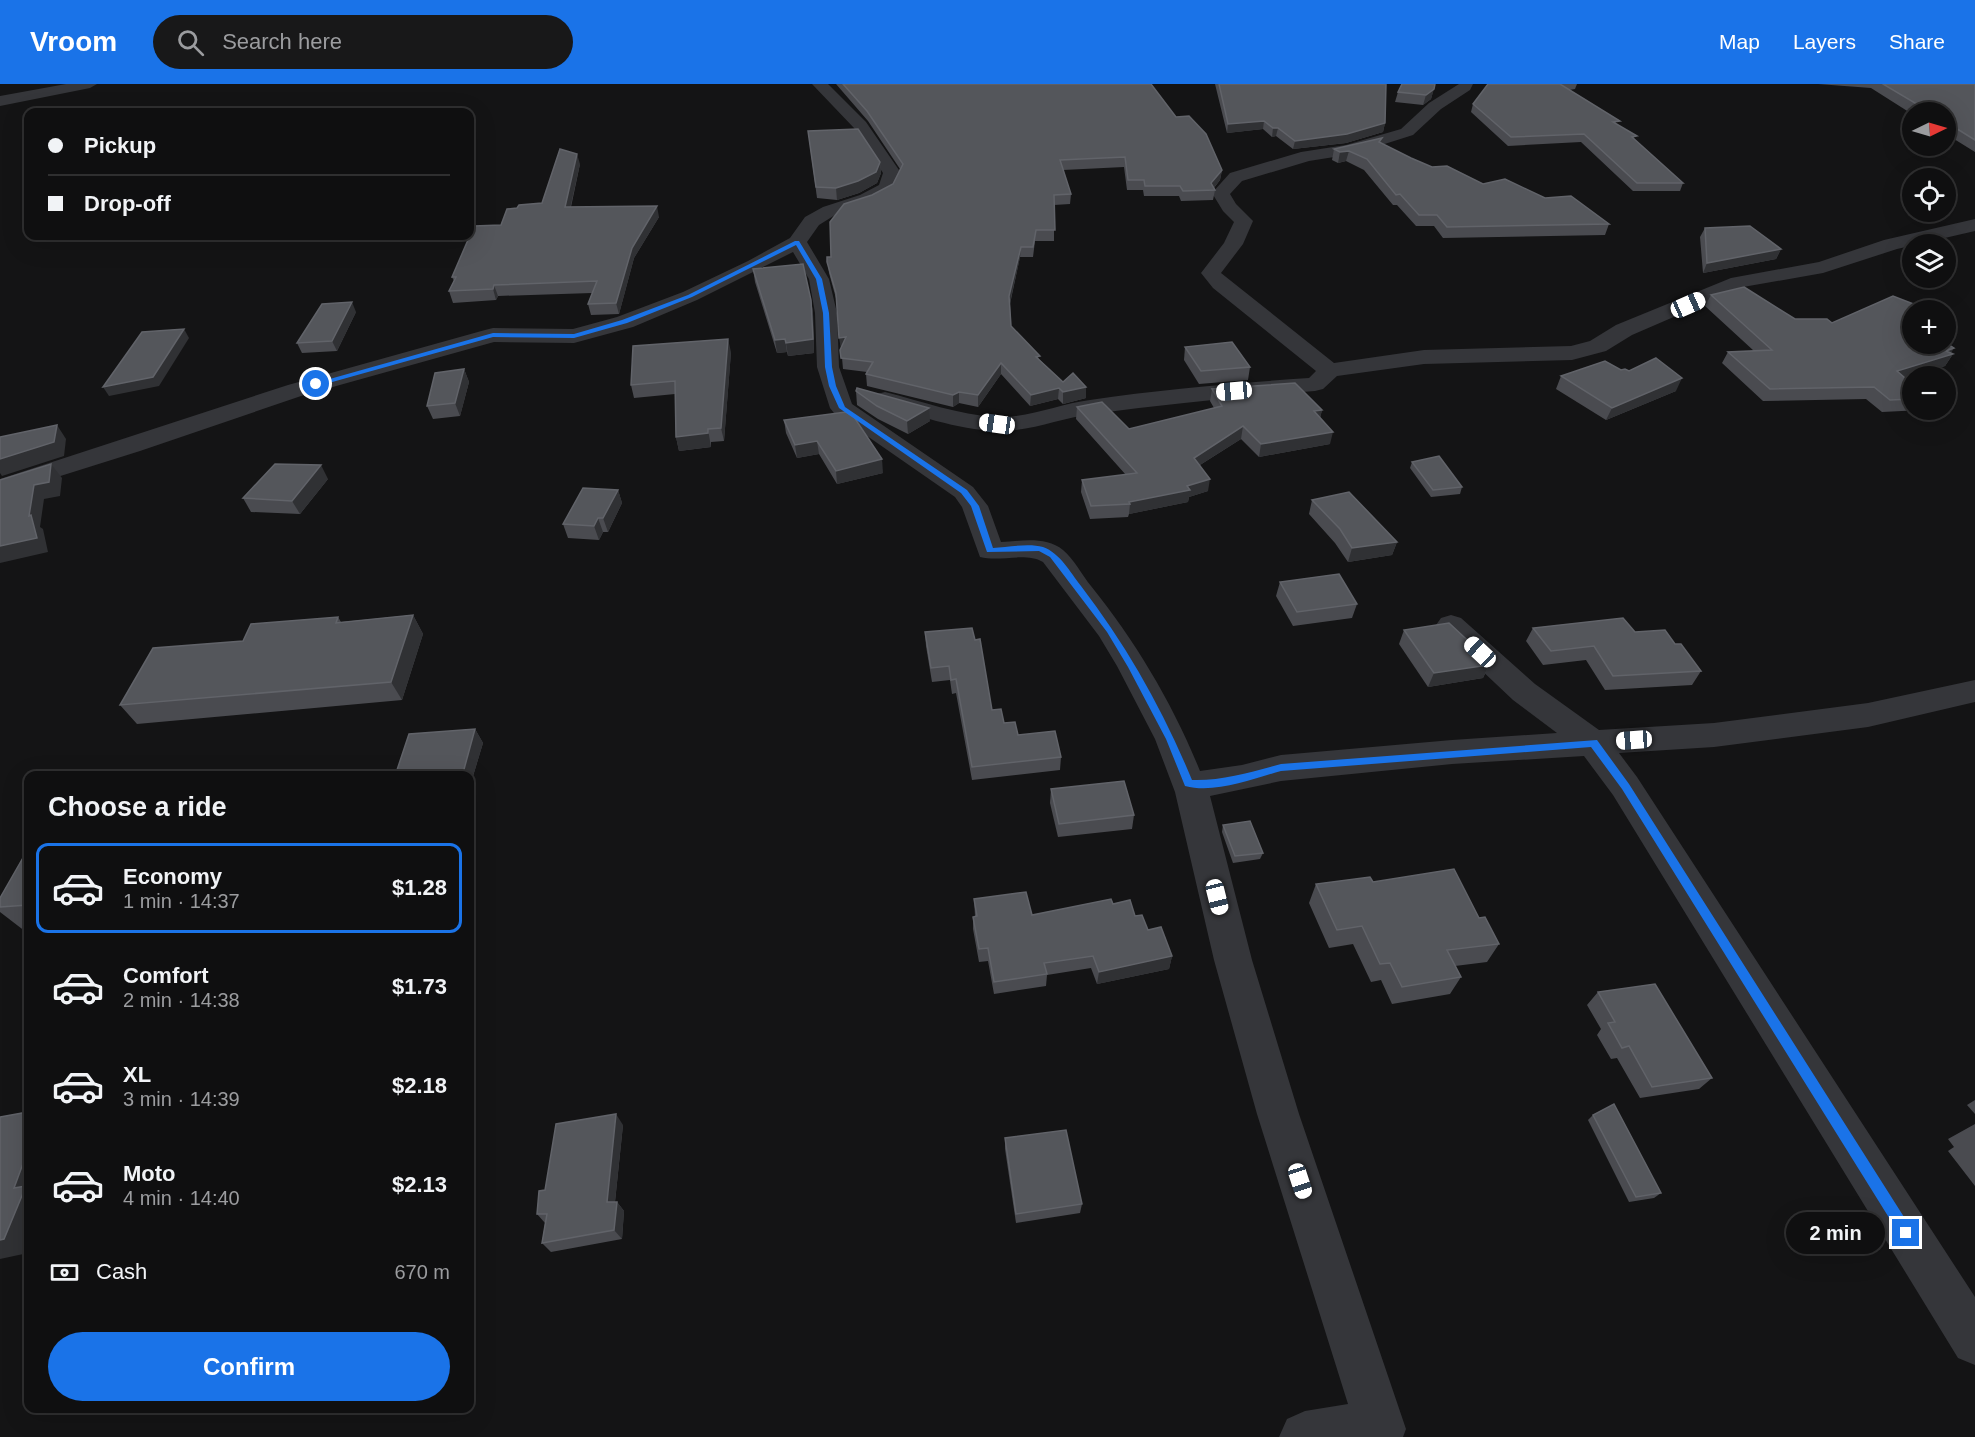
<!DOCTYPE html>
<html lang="en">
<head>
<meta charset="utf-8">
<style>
  body { margin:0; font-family:Helvetica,sans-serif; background:#181819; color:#f1f3f6; height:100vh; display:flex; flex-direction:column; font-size:22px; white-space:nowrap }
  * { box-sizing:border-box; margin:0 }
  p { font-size:20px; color:#9b9c9f }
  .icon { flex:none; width:33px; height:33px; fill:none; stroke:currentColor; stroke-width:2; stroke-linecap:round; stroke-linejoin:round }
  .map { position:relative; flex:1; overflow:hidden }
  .sheet { position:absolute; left:24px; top:687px; width:450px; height:642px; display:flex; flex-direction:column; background:#0f0f10; border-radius:12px; box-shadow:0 6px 24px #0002,0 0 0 2px #2f2f30 }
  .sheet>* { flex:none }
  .guide { position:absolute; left:24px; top:24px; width:450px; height:132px; border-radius:12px; box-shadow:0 6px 24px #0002,0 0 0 2px #2f2f30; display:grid; align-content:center; height:132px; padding:0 24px; background:#0f0f10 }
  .needle { width:39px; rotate:85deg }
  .fabs { position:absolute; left:1902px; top:18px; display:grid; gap:12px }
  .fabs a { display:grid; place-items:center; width:54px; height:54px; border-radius:50%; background:#0f0f10; box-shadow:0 6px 24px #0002,0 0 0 2px #2f2f30; font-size:30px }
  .end { position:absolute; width:27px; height:27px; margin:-14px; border:8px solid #1a73e8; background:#fff; box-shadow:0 0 0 3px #fff }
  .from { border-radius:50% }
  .bubble { position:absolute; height:42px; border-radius:21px; background:#0f0f10; box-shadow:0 6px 24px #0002,0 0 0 2px #2f2f30; font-size:20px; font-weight:600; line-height:42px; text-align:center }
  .car { position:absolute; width:18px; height:36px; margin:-18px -9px; border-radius:8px; box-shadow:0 0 4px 2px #0007; background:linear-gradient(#fff 24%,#345 0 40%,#fff 0 76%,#345 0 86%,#fff 0) }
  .guide b { display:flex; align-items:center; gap:21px; height:57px; font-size:22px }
  .guide b+b { border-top:2px solid #2f2f30 }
  .guide i { width:15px; height:15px; background:#f1f3f6 }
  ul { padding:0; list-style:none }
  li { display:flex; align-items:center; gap:18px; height:90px; margin:0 12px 9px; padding:0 12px; border:3px solid transparent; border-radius:12px }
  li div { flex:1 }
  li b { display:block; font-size:22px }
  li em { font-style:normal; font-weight:600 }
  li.current { border-color:#1a73e8 }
  li>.icon { width:54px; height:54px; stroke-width:1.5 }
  h2 { padding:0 24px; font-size:27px; line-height:72px }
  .pay { display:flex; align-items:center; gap:15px; height:66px; padding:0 24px; font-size:22px }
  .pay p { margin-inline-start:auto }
  .primary-button { display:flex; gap:12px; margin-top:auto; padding:12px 24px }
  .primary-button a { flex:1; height:69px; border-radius:36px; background:#1a73e8; color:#fff; font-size:24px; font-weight:600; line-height:69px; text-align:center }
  header { display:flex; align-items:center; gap:36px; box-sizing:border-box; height:84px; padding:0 30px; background:#1a73e8; color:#fff }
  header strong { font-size:28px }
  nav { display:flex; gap:33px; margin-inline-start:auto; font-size:21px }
  .search { width:420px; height:54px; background:#181819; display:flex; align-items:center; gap:15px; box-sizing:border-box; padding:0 21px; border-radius:33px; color:#9b9c9f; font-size:22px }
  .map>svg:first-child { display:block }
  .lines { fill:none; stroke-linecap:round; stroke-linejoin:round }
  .minor { fill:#35363a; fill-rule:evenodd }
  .wall { fill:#4a4b50 }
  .shaded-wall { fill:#303134 }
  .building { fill:#54565b; stroke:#616369; stroke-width:1.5 }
  .route { fill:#1a73e8 }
</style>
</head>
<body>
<header>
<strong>Vroom</strong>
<div class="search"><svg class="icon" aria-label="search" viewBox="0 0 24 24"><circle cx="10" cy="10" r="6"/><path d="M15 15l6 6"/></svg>Search here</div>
<nav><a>Map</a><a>Layers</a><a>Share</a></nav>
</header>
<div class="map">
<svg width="1975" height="1353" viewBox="0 0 1975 1353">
  <rect width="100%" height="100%" fill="#141415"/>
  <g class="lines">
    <g class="minor">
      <polygon points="66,0 97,0 90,4 0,22 0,12"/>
      <path d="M812,0H828L866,38L901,89L893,108L872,119L835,131L819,141L807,158L829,195L837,229L839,283L852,320L973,403L988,422L1001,458C1021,457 1046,452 1063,466C1074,475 1082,491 1091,502C1136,558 1173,620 1200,687L1242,681L1281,671L1452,656L1557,649L1513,616L1441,548L1436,541L1441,534L1451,531L1461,534L1535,600L1599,646L1714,639L1868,619L1975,596V618L1868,643L1714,663L1619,669L1637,693L1975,1213V1281L1958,1274L1613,711L1584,672L1452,680L1281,697L1210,712L1252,876L1299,1030L1406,1345L1403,1353H1279L1287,1335L1305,1327L1348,1320L1257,1030L1214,876L1175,708L1155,655L1117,582L1099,552L1043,478C1025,468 1001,478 980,473L962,423L955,413L834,329L830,324L817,283L815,229L809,195L793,168L697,216L633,243L574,259L494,258L304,311L140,367L0,411V395L288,301L485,246L493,244L573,245L617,233L683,208L748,177L790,154L805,133L823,123L860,111L879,101L883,89L854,44Z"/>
      <path d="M1459,0H1473L1470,6L1441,25L1413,51L1353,70L1309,77L1242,97L1230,110L1236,120L1253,137L1243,160L1221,189L1334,279L1424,266L1571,262L1590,257L1616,241L1731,194L1819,178L1884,156L1975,135V147L1897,165L1823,189L1743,203L1632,251L1606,267L1572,276L1424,280L1337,292L1323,305L1315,307C1240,313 1166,320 1092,330C1060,334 1030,348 997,347C957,346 915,330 877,320L873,315L877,310L885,308C921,317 959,331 996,333C1029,334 1059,320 1090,316C1163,305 1236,299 1309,294L1316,287L1213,204L1201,189L1224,159L1234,138L1223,127L1212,109L1230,89L1301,68L1346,61L1401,45L1429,19Z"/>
    </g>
  </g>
  <g class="wall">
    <polygon points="836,0 1151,0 1176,33 1222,86 1220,96 1214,104 1215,106 1213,116 1181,117 1179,112 1144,112 1143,106 1127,106 1124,83 1063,86 1071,110 1070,120 1054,121 1054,157 1035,157 1033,173 1020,173 1010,220 1011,242 1040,276 1063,298 1086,303 1086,314 1063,320 1058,315 1030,322 1001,290 978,323 959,319 953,323 867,302 866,290 867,288 843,285 837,218 829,189 827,173 831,173 872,111 893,100 900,85 868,37"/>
    <polygon points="1215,0 1386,0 1385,39 1383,48 1346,59 1293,65 1276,52 1272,53 1263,45 1227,49"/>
    <polygon points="1435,0 1431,15 1423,21 1395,18 1398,8"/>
    <polygon points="1488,0 1577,0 1575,5 1569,6 1618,41 1683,99 1680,107 1633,107 1581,58 1508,62 1471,28 1473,20"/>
    <polygon points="1818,0 1975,0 1975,68 1946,50 1946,28 1912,28 1912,30 1871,4"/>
    <polygon points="808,47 880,78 881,89 877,99 859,109 837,116 817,114"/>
    <polygon points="1380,59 1411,74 1432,83 1483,100 1545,114 1609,140 1605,151 1443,154 1434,142 1416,142 1397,121 1393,121 1364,86 1346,77 1338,79 1332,76 1334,65"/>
    <polygon points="580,80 571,123 659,133 634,174 619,230 591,231 588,220 592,209 498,212 496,216 453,219 449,207 454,197 452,193 517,124 542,119"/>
    <polygon points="1705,144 1781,165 1776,175 1703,189 1700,153"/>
    <polygon points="753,185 811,216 813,229 814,269 788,272 787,268 777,269 755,198"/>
    <polygon points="1711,211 1795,235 1832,239 1912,226 1912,260 1954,264 1950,269 1953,270 1945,282 1906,294 1912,300 1912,326 1922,326 1882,328 1866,315 1763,317 1722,279 1728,268 1754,267 1705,222"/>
    <polygon points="356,228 337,267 302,269 297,259"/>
    <polygon points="1185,263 1250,283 1248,296 1199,300 1184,276"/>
    <polygon points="731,268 724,357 711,358 711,363 679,367 676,353 675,310 634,314 631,301"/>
    <polygon points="464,285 469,298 460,332 433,335 427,322"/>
    <polygon points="1621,286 1629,287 1676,307 1606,336 1556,305 1561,292"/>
    <polygon points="1212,305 1322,326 1320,334 1330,360 1259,373 1241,355 1200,381 1208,407 1189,413 1188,418 1129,430 1128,433 1090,435 1081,408 1082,396 1126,391 1076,335 1077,323 1129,345 1214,324 1210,317"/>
    <polygon points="856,307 930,337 908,350 878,335 857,321"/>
    <polygon points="784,336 883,389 837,400 819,370 797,374 786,349"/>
    <polygon points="1412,378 1462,403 1460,410 1431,413 1410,384"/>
    <polygon points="328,395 300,430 251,428 243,414"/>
    <polygon points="618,406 622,419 608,448 603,448 599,456 568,454 563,440"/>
    <polygon points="1312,416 1397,458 1392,471 1348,478 1335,459 1309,430"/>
    <polygon points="1280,498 1357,520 1352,534 1293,542 1276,512"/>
    <polygon points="413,531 423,550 402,616 137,640 120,621 243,557 338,533 341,538"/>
    <polygon points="1533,544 1635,548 1675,560 1701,587 1692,601 1605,606 1586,576 1543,581 1526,557"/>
    <polygon points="1404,546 1489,581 1483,594 1428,603 1399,560"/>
    <polygon points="925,548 992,626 1004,639 1018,651 1061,673 1060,686 972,696 956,609 952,610 950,596 932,598 926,562"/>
    <polygon points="475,645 483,659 470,702 470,692 395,692"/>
    <polygon points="1051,705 1134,731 1132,745 1058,753 1050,719"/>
    <polygon points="1223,741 1263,769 1260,775 1233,779 1222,748"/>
    <polygon points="28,765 28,848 26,848 0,828 0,814"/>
    <polygon points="1373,798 1479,834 1499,860 1487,878 1455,882 1461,893 1450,910 1392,920 1381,896 1371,898 1353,860 1329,864 1309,819 1316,800"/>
    <polygon points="974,815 1032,831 1113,820 1135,832 1172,872 1169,885 1097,900 1091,884 1047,891 1046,902 994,910 988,877 979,878 973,845 973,833 975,832"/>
    <polygon points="1598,908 1712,994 1699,1005 1640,1014 1617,974 1611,975 1597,951 1601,945 1587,921"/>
    <polygon points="1975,1016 1975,1030 1967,1021"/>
    <polygon points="1593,1031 1661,1109 1654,1114 1629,1118 1588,1036"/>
    <polygon points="1975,1040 1975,1102 1948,1067 1954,1063 1948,1055"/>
    <polygon points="623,1041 615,1118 617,1118 624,1127 622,1155 551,1168 542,1159 545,1139 537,1130 545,1106"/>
    <polygon points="1005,1054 1082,1120 1080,1129 1016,1139 1005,1065"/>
  </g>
  <g class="shaded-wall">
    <polygon points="1434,5 1431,15 1423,21 1426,11"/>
    <polygon points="1264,37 1263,45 1227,49 1228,40"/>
    <polygon points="1385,39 1383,48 1346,59 1293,65 1295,57"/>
    <polygon points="1273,44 1278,44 1276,52 1272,53"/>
    <polygon points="1349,67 1346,77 1338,79 1340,68"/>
    <polygon points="577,70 580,80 568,134 565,123"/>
    <polygon points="880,78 881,89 877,99 859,109 837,116 836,104"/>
    <polygon points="1222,86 1220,96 1212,106 1211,99"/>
    <polygon points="657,122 659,133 634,174 619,230 616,219 632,164"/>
    <polygon points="1021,163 1020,173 1009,223 1009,212"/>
    <polygon points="1781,165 1776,175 1703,189 1707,179"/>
    <polygon points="494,201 498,212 496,216 493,205"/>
    <polygon points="811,216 813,229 814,269 788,272 786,259"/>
    <polygon points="352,218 356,228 337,267 332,257"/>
    <polygon points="184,245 189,254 159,302 109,312 103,303"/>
    <polygon points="846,253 841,265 839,254"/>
    <polygon points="728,255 731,268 724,357 721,344"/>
    <polygon points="785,255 787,268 777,269 775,256"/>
    <polygon points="1954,264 1949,272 1953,270 1945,282 1889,299 1897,287"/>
    <polygon points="1001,279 1001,290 978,323 978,311"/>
    <polygon points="464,285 469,298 460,332 455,319"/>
    <polygon points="1682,294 1676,307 1606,336 1612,324"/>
    <polygon points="1086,303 1086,314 1063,320 1063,308"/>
    <polygon points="1059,304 1058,315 1030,322 1031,311"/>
    <polygon points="959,308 959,319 953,323 953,311"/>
    <polygon points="929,324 930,337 908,350 907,337"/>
    <polygon points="1322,326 1319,338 1314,327"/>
    <polygon points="57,341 66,355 64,372 2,392 0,389 0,375"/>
    <polygon points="1243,342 1241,355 1192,386 1194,374"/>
    <polygon points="708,345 711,363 679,367 676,353"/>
    <polygon points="1333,348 1330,360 1259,373 1261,360"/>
    <polygon points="817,357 819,370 797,374 795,361"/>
    <polygon points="882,375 883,389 837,400 836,387"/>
    <polygon points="51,380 62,394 60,412 44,415 40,443 43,445 48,468 0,479 0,462 34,401"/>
    <polygon points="321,381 328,395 300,430 292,417"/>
    <polygon points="1210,395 1208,407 1189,413 1188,418 1129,430 1130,420 1129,418"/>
    <polygon points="618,406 622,419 608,448 603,434"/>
    <polygon points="598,434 603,448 599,456 594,442"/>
    <polygon points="1397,458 1392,471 1348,478 1352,464"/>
    <polygon points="413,531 423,550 402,616 391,598"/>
    <polygon points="1489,581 1483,594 1428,603 1434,589"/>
    <polygon points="475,645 483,659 470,702 470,692 464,692 463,689"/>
    <polygon points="272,686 276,692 270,692"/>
    <polygon points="1172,872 1169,885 1097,900 1099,888"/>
    <polygon points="616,1030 623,1041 614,1127 607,1118"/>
    <polygon points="28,1066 28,1169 0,1175 0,1156 14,1104"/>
    <polygon points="617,1118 624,1127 622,1155 614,1146"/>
  </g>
  <g class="building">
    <polygon points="843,0 1151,0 1176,33 1189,32 1206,50 1222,86 1211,99 1215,106 1183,107 1180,102 1145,102 1144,96 1128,96 1125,73 1060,76 1071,110 1054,111 1055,146 1036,146 1033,163 1021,163 1009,212 1011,242 1040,272 1036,273 1063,298 1073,289 1086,303 1063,308 1059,304 1031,311 1001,279 978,311 959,308 953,311 866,290 873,278 841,274 840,266 846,253 839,254 836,209 827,178 827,173 831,173 830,138 844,120 872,111 893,100 903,80 867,27"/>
    <polygon points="1219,0 1386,0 1385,39 1347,50 1295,57 1278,44 1273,44 1264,37 1228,40"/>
    <polygon points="1402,0 1435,0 1434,5 1426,11 1398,8"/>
    <polygon points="1488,0 1560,0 1620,37 1613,38 1637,52 1632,53 1683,99 1637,99 1584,50 1511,53 1473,20"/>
    <polygon points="1883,0 1975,0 1975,56 1946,38 1946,28 1930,28"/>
    <polygon points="858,45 880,78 876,88 858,97 836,104 816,103 808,47"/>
    <polygon points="1382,54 1379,58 1411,74 1432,83 1447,82 1483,100 1505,95 1545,114 1571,112 1609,140 1447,143 1437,131 1419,131 1400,110 1396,111 1367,75 1349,67 1340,68 1334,65"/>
    <polygon points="560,65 577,70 565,123 657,122 632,164 616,219 588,220 597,197 494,201 493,205 449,207 456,193 452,193 474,142 501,141 507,125 517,124 519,121 542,119"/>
    <polygon points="1750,142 1781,165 1707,179 1705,144"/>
    <polygon points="803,180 811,216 813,255 786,259 785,255 775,256 753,185"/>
    <polygon points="1744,203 1795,235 1827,235 1832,239 1893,212 1929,226 1912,226 1912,236 1908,237 1912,240 1912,260 1946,260 1946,259 1954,264 1946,267 1953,270 1897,287 1912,300 1912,315 1890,316 1874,303 1770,305 1728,268 1772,266 1711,211"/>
    <polygon points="352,218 332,257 297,259 322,220"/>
    <polygon points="184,245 153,293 103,303 142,248"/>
    <polygon points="728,255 721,344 708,345 708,349 676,353 675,297 631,301 633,262"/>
    <polygon points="1232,258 1250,283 1201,287 1185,263"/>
    <polygon points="1656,274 1682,294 1612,324 1561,292 1605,277 1621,286 1625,285 1629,287"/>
    <polygon points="464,285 455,319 427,322 435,289"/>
    <polygon points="1295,299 1322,326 1314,327 1333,348 1261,360 1243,342 1194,374 1210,395 1187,402 1190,406 1129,418 1130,420 1091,422 1082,396 1137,389 1077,323 1102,318 1129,345 1222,322 1212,305"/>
    <polygon points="857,304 929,324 907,337 877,322 856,307"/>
    <polygon points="846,328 854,333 882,375 836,387 817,357 795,361 784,336"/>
    <polygon points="57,341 54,358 0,375 0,353"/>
    <polygon points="1439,372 1462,403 1433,406 1412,378"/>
    <polygon points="51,380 49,398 34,401 29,432 31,431 37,454 0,462 0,396"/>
    <polygon points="275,380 321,381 292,417 243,414"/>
    <polygon points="583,404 618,406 603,434 598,434 594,442 563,440"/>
    <polygon points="1349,408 1397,458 1352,464 1340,445 1312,416"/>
    <polygon points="1339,490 1357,520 1297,528 1280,498"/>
    <polygon points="413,531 391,598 120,621 153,564 243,557 251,540 338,533 336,539"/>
    <polygon points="1623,534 1635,548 1665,546 1675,560 1681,560 1701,587 1613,592 1594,562 1551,567 1533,544"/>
    <polygon points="1449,539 1479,567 1489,581 1434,589 1404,546"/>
    <polygon points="972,544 975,556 980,555 992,626 1001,625 1004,639 1015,638 1018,651 1055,647 1061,673 972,683 956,595 951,596 949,582 931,584 925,548"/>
    <polygon points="475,645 463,689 455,690 455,692 395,692 409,650"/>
    <polygon points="272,686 270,692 210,692"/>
    <polygon points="1124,697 1134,731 1059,740 1051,705"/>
    <polygon points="1250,737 1263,769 1235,772 1223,741"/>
    <polygon points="28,765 28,821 0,823 0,814"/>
    <polygon points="1454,785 1479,834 1485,833 1499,860 1447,866 1461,893 1402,903 1390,879 1380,880 1362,842 1337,846 1316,800 1370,793 1373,798"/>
    <polygon points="1026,808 1032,831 1111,815 1113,820 1130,816 1135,832 1142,831 1148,846 1161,843 1172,872 1099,888 1093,872 1044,879 1047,890 994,898 988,864 979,865 973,833 977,832 974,815"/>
    <polygon points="1655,900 1712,994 1652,1003 1629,962 1622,964 1608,939 1615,938 1598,908"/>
    <polygon points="1614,1020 1661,1109 1636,1113 1593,1031"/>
    <polygon points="28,1028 28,1066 14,1104 26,1102 4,1155 0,1156 0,1033"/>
    <polygon points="616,1030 607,1118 617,1118 614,1146 542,1159 547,1130 537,1130 539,1107 545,1106 556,1040"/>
    <polygon points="1066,1046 1082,1120 1016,1130 1005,1054"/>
  </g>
  <path class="route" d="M795,157H799L822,195L829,229L832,283L836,302L845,323L967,406L979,422L993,464C1008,463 1029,459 1043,463C1060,469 1070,488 1081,502C1127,562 1163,626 1192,696C1222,697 1252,688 1281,680L1597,656L1629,700L1911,1144L1913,1149L1911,1153L1906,1155L1901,1153L1622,705L1591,663L1281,687C1252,695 1215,710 1185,702L1166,655L1128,583L1107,548L1050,473L1039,467L987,468L971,422L961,409L839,324L829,302L825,283L823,229L816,195L796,161L692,213L627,239L574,254L493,253L318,302L312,300L493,249L574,250L622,236L688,211Z"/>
</svg>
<div class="fabs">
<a><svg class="needle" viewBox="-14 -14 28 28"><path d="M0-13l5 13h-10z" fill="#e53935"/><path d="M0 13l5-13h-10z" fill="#9b9c9f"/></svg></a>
<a><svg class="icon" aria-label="locate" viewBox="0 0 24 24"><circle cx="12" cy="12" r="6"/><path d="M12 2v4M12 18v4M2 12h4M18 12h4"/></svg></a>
<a><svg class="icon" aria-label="layers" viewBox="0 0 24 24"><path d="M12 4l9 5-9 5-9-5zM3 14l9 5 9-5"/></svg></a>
<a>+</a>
<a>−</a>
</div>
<i class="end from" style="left:316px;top:300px"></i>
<i class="end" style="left:1906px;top:1149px"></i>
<div class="bubble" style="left:1786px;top:1128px;width:99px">2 min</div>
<i class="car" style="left:1688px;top:221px;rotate:66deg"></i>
<i class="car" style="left:1234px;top:307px;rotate:265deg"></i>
<i class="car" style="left:997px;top:340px;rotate:278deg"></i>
<i class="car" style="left:1480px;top:568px;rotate:313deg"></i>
<i class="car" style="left:1634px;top:656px;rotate:266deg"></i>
<i class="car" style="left:1217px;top:813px;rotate:166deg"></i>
<i class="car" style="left:1300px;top:1097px;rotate:162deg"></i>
<div class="guide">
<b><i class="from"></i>Pickup</b>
<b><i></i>Drop-off</b>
</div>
<section class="sheet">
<h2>Choose a ride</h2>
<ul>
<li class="current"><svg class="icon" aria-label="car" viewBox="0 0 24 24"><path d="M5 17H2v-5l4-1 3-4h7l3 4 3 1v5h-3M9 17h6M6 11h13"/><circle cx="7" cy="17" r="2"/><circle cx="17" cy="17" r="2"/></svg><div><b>Economy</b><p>1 min · 14:37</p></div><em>$1.28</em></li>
<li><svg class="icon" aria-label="car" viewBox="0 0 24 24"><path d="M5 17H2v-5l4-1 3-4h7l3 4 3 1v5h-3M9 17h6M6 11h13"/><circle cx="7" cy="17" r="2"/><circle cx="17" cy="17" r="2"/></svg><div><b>Comfort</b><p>2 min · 14:38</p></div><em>$1.73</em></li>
<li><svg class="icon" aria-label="car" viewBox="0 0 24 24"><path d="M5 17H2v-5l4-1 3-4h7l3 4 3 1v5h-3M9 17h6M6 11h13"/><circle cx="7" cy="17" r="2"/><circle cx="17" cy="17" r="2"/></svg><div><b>XL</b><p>3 min · 14:39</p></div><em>$2.18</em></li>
<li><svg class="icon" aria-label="car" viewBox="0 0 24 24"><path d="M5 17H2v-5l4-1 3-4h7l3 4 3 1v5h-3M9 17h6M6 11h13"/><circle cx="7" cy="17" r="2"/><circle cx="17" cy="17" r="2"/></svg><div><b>Moto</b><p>4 min · 14:40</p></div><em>$2.13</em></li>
</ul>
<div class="pay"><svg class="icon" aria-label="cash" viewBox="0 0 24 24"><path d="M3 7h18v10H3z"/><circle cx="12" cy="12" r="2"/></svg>Cash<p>670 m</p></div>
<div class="primary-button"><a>Confirm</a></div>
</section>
</div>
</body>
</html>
